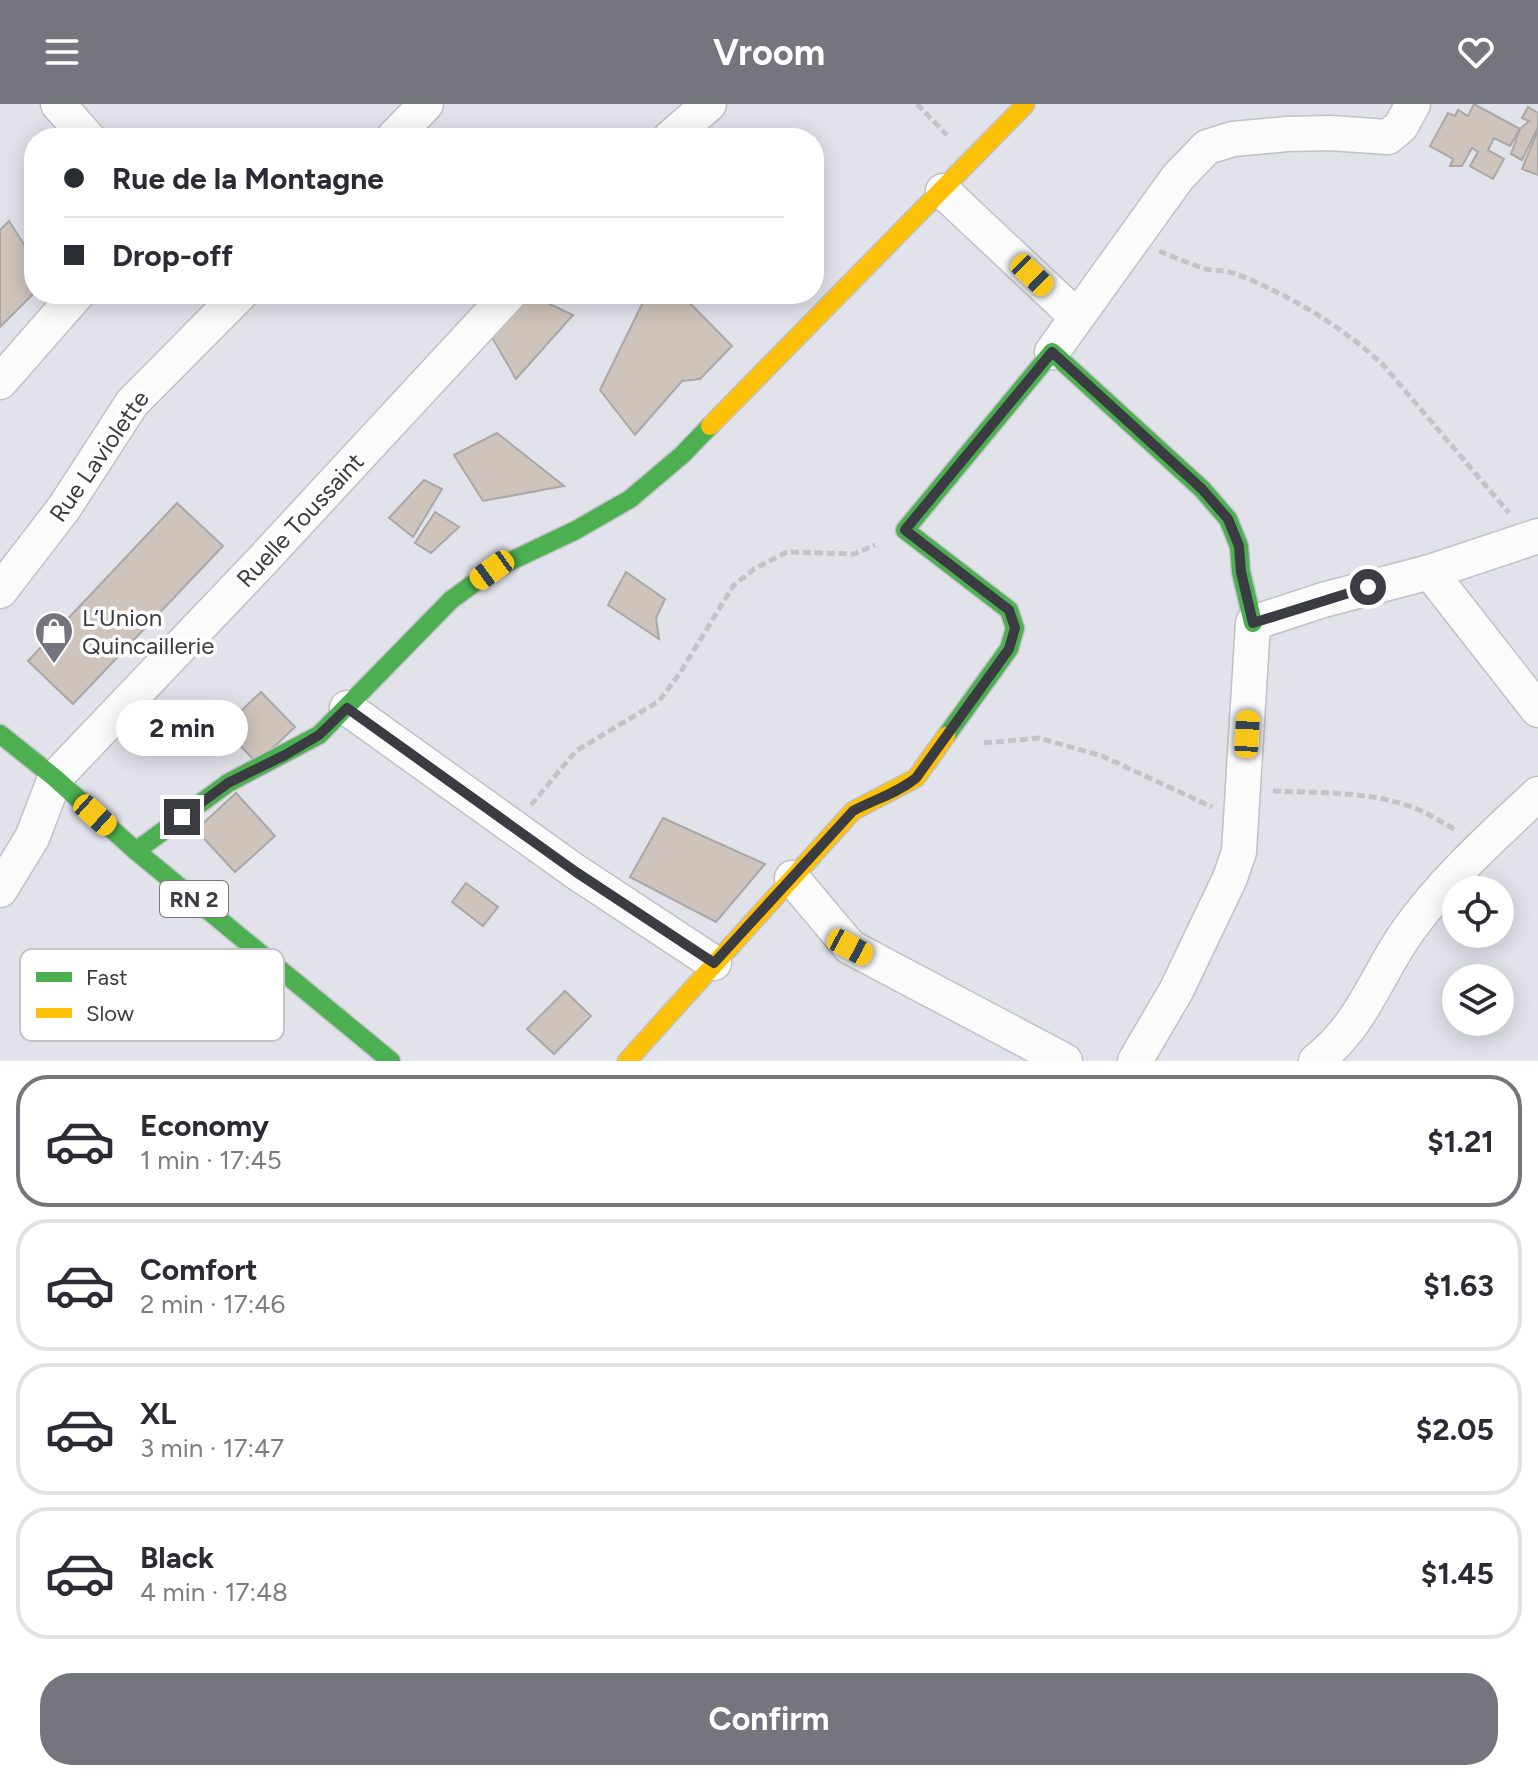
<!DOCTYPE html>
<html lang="en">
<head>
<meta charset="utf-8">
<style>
  body { margin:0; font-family:Figtree,sans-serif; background:#f7f7f7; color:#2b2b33; height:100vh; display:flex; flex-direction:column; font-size:30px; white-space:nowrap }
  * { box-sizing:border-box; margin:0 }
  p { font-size:26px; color:#7c7c81 }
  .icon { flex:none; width:44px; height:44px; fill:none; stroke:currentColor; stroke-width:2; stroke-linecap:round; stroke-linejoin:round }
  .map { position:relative; height:957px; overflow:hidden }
  .side { display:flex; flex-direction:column; background:#fff; flex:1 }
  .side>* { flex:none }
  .hud { position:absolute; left:24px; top:24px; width:800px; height:176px; border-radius:32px; box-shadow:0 4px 20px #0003; display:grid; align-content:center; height:176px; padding:0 40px; background:#fff }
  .buttons { position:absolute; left:1442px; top:772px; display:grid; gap:16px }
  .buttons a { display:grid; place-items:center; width:72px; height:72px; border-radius:50%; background:#fff; box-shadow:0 4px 20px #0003; font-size:40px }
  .end { position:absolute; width:36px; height:36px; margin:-18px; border:10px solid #3b3b42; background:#fff; box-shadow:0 0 0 4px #fff }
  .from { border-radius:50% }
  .bubble { position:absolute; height:56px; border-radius:28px; background:#fff; box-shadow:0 4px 20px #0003; font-size:26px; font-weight:700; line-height:56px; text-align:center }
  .car { position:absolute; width:24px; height:48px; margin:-24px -12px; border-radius:10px; box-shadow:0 0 6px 2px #0007; background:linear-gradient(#f5c518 24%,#345 0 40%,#f5c518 0 76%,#345 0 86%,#f5c518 0) }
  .hud b { display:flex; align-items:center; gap:28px; height:76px; font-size:30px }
  .hud b+b { border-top:2px solid #e1e1e2 }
  .hud i { width:20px; height:20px; background:#2b2b33 }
  ul { padding:14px 0 0; list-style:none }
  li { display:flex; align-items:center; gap:24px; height:132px; margin:0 16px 12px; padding:0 24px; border:4px solid #e1e1e2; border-radius:32px }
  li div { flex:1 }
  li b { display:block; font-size:30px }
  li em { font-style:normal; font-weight:700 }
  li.current { border-color:#75757d }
  li>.icon { width:72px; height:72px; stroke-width:1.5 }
  .primary-button { display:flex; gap:16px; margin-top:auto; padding:16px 40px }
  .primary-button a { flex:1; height:92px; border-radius:32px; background:#75757d; color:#fff; font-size:32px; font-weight:700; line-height:92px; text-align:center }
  header { display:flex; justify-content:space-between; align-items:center; height:104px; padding:0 40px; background:#75757d; color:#fff; font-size:36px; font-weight:700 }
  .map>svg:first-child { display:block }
  .building { fill:#cfc4bb; stroke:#a9a7a8; stroke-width:2 }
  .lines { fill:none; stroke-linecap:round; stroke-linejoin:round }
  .street-casing { stroke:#c0c0c7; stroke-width:37 }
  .fast-casing { stroke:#c0c0c7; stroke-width:21 }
  .slow-casing { stroke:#c0c0c7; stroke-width:21 }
  .path { stroke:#c4c4c7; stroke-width:5; stroke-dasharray:8 4; stroke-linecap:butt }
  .street { stroke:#fbfbfc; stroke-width:34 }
  .fast { stroke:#4caf50; stroke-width:18 }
  .slow { stroke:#ffc107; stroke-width:18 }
  .route { stroke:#3b3b42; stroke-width:10 }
  .labels { text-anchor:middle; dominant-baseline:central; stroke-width:7; stroke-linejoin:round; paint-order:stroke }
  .shield { fill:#fff; stroke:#76767b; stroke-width:2 }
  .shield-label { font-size:22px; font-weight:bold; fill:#3b3b42 }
  .street-label { font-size:24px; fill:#3b3b42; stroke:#fff }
  .poi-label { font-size:24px; fill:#3b3b42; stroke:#fff; text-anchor:start }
  .key { fill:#fff; stroke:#c4c4c6; stroke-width:2 }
  .key-label { font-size:22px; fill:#3b3b42 }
</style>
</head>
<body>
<header><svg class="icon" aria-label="menu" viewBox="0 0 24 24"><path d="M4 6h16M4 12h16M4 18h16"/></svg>Vroom<svg class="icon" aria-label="heart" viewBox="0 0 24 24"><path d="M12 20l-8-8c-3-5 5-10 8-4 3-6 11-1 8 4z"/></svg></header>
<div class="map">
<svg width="1538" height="957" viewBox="0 0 1538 957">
  <rect width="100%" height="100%" fill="#e2e2eb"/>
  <g class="building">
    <polygon points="1474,0 1520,25 1510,42 1494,34 1488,46 1504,55 1493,75 1470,62 1478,48 1472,44 1462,62 1450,62 1453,55 1430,42 1448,9 1455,12 1458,6 1468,12"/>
    <polygon points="1528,3 1538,9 1538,23 1522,56 1511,50 1520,25 1529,17 1522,14"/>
    <polygon points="1538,26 1538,71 1522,65"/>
    <polygon points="9,117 34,156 34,189 0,223 0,126"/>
    <polygon points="518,190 529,190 573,211 516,275 486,223"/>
    <polygon points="647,190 681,190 732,242 700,275 682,277 635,331 600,286"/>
    <polygon points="497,329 564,382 483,397 454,351"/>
    <polygon points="424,376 442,385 413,433 389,414"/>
    <polygon points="177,399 223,442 73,600 28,557"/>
    <polygon points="435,408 459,423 431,449 415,439"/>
    <polygon points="626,468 665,495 656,514 659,535 608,501"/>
    <polygon points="261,588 295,623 257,659 223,624"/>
    <polygon points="236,689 275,732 235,768 196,726"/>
    <polygon points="663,714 765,760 716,818 630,773"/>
    <polygon points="466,779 498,803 483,822 452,798"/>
    <polygon points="565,887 591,912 554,950 527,925"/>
  </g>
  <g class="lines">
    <g class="street-casing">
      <g id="street">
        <polyline points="58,0 88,34"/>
        <polyline points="393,34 426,0"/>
        <polyline points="670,34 709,0"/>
        <polyline points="943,87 1077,213"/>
        <polyline points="1052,248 1178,73 1207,43 1233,35 1287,30 1330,29 1388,33 1401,22 1413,0"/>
        <polyline points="0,278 77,190"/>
        <polyline points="1430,468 1538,606"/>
        <polyline points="0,487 64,404 132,299 240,190"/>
        <polyline points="347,604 576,768 714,859"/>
        <polyline points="792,774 850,843 1065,957"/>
        <polyline points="0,786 32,734 55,674 258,461 509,190"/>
        <polyline points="1135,957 1177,885 1230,774 1239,748 1253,519 1323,496 1430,468 1538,432"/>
        <path d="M1316,957C1363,920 1375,874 1407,828C1444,776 1492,733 1538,690"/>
      </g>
    </g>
    <g class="fast-casing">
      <g id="fast">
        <polyline points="0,630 55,674 136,747 391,957"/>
        <polyline points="946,632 1009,545 1015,524 1009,506 905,426 1052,248 1202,385 1228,415 1239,442 1241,468 1253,519"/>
        <polyline points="136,747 228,679 319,631 451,496 492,466 576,426 630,395 682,351 710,322"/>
      </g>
    </g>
    <g class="slow-casing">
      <g id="slow">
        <polyline points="710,322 1025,1"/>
        <polyline points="627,957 853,707 916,674 946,632"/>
      </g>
    </g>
    <g class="path">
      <polyline points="917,0 947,31"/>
      <path d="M1159,147C1174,153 1190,160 1206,165C1216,167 1226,166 1236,170C1288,190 1345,224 1384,262L1509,409"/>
      <polyline points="984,639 1039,634 1102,652 1212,703"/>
      <path d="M1273,687C1321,689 1372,687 1417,705C1431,711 1443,719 1456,726"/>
      <polyline points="531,701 576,647 659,597 680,569 733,482 754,465 787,448 854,450 875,441"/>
    </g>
    <use href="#street" class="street"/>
    <use href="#fast" class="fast"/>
    <use href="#slow" class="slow"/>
  </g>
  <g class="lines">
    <path class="route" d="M182,713L228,679L285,651L319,631L347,604L576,768L714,859L853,707C875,695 896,690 916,674L1009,545L1015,524L1009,506L905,426L1052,248L1202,385L1228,415L1239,442L1241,468L1253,519L1368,483"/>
  </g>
  <defs>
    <g id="shop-pin" transform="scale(2)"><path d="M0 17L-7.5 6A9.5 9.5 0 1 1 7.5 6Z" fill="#75757d" stroke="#fff"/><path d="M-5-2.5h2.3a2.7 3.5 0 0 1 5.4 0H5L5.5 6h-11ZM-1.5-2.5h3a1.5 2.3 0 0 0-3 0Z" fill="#fff"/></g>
  </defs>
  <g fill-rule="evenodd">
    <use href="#shop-pin" x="54" y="527"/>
  </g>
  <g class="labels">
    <rect class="shield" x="160" y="777" width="68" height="36" rx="6"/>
    <g class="shield-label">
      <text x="194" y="795">RN 2</text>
    </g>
    <g class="street-label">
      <text transform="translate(99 352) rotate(-55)">Rue Laviolette</text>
      <text transform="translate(300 416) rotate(-47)">Ruelle Toussaint</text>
    </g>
    <g class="poi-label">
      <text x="82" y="513">L’Union<tspan x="82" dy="28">Quincaillerie</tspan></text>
    </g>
  </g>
  <rect x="20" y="845" width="264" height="92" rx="12" class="key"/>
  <rect x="36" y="868" width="36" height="10" fill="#4caf50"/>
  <rect x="36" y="904" width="36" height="10" fill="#ffc107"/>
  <g class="key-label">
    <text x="86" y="881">Fast</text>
    <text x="86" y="917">Slow</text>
  </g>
</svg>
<div class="buttons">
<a><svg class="icon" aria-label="locate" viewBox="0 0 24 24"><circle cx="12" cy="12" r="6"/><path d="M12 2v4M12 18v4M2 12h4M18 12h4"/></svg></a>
<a><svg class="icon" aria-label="layers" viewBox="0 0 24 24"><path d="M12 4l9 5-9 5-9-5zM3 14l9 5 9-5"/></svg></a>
</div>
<i class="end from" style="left:1368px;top:483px"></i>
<i class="end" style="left:182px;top:713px"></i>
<div class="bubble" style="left:116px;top:596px;width:132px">2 min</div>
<i class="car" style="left:1032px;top:171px;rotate:134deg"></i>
<i class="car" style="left:492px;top:466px;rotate:234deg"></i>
<i class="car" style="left:1247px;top:630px;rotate:3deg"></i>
<i class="car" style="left:95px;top:711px;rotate:132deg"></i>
<i class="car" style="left:850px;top:843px;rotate:118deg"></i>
<div class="hud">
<b><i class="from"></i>Rue de la Montagne</b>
<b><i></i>Drop-off</b>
</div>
</div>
<section class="side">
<ul>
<li class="current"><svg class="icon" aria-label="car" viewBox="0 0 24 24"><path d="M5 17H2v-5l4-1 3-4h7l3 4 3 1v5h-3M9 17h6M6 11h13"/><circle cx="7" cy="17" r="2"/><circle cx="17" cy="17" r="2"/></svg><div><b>Economy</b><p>1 min · 17:45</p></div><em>$1.21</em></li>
<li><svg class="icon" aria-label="car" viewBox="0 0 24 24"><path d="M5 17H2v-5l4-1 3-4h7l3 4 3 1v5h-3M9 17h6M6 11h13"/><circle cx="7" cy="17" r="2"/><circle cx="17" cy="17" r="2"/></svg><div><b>Comfort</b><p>2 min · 17:46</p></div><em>$1.63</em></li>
<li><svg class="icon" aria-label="car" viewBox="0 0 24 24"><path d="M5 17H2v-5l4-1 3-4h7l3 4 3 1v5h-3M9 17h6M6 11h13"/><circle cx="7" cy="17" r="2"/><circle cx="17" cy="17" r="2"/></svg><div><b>XL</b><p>3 min · 17:47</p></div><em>$2.05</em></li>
<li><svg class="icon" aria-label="car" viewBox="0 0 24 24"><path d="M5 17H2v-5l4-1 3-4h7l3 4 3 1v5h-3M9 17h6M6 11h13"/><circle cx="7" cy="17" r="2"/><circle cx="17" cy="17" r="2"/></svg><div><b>Black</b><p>4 min · 17:48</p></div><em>$1.45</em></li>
</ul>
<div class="primary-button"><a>Confirm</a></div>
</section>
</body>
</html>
